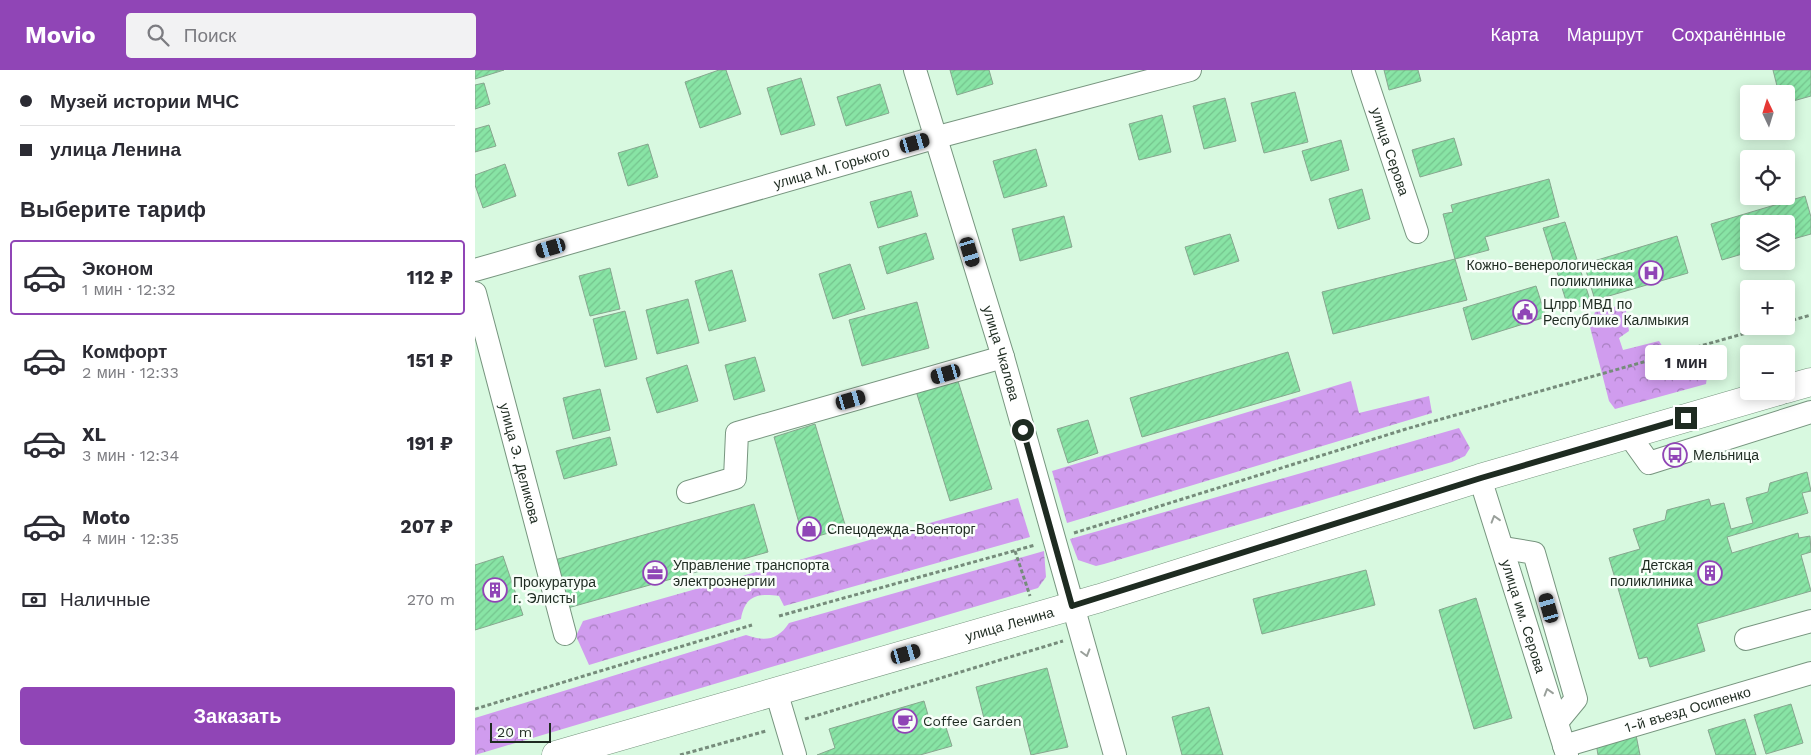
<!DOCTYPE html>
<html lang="ru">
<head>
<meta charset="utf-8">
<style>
  body { margin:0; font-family:"Work Sans",sans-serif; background:#f2f2f3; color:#2b2b33; height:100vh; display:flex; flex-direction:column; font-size:19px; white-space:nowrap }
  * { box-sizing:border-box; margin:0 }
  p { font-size:16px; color:#7c7c81 }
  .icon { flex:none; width:28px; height:28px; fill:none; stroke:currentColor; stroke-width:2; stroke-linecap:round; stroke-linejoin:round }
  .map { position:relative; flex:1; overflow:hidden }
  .side { display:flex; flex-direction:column; background:#fff; width:475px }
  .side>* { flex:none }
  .guide { display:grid; align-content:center; height:110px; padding:0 20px; background:#fff }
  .needle { width:32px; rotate:356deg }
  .fabs { position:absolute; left:1265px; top:15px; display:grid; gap:10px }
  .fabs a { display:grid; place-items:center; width:55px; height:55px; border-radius:5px; background:#fff; box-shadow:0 2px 12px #0003; font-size:25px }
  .scale { position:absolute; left:15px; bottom:12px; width:61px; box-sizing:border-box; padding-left:5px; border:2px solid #1e2b21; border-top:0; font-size:14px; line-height:18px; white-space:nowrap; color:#1e2b21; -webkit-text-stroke:4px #f8fef9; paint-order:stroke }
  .end { position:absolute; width:22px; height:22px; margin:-11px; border:6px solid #1e2b21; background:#fff; box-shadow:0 0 0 2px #fff }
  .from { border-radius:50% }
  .bubble { position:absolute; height:35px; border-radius:5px; background:#fff; box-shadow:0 2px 12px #0003; font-size:16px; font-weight:700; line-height:35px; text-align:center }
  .car { position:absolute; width:15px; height:30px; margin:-15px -8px; border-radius:6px; box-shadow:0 0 4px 1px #0007; background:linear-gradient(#222 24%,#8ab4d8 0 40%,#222 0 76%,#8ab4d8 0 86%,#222 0) }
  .guide b { display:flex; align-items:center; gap:18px; height:48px; font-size:19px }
  .guide b+b { border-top:1px solid #e1e1e2 }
  .guide i { width:12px; height:12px; background:#2b2b33 }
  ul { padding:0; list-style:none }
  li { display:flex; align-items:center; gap:15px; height:75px; margin:0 10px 8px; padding:0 10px; border:2px solid transparent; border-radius:5px }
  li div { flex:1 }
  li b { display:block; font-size:19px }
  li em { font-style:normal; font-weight:700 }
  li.current { border-color:#9045b6 }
  li>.icon { width:45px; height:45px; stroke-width:1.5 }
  h2 { padding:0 20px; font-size:22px; line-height:60px }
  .pay { display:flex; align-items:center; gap:12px; height:55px; padding:0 20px; font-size:19px }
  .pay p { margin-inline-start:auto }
  .action { display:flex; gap:10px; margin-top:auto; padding:10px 20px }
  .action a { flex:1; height:58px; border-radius:5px; background:#9045b6; color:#fff; font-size:20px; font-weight:700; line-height:58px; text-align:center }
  header { display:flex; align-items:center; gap:30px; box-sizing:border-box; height:70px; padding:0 25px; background:#9045b6; color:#fff }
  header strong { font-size:24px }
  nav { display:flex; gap:28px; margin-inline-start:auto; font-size:18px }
  .search { width:350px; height:45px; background:#f2f2f3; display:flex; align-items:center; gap:12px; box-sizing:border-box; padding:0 18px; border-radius:5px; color:#7c7c81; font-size:19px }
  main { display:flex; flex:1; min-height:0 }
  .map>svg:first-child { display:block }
  .forest { fill:url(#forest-crowns) }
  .building { fill:url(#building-hatch); stroke:#87a68f }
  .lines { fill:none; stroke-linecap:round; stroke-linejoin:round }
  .minor-casing { stroke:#77957f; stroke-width:24 }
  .major-casing { stroke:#77957f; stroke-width:29 }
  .path { stroke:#768c7b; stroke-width:3; stroke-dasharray:4 2.5; stroke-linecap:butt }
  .minor { stroke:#fff; stroke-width:22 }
  .major { stroke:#fff; stroke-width:28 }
  .oneway { stroke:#9aa09b }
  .route { stroke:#1e2b21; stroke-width:6 }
  .labels { text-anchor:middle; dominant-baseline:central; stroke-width:5; stroke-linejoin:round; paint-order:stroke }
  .street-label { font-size:14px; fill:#1e2b21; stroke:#f8fef9 }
  .poi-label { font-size:14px; fill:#1e2b21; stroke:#f8fef9; text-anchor:start }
</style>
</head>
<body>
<header>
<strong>Movio</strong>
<div class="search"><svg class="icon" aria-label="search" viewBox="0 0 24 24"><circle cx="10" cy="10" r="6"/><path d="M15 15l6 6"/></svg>Поиск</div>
<nav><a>Карта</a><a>Маршрут</a><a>Сохранённые</a></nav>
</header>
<main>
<section class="side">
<div class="guide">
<b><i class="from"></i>Музей истории МЧС</b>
<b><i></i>улица Ленина</b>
</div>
<h2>Выберите тариф</h2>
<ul>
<li class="current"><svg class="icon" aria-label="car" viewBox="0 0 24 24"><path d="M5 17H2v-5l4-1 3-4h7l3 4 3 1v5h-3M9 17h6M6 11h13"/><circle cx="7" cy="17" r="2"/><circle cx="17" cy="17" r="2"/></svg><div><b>Эконом</b><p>1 мин · 12:32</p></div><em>112 ₽</em></li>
<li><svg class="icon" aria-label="car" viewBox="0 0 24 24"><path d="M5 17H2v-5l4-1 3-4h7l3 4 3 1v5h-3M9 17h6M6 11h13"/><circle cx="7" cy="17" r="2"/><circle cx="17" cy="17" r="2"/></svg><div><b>Комфорт</b><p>2 мин · 12:33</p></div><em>151 ₽</em></li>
<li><svg class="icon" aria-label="car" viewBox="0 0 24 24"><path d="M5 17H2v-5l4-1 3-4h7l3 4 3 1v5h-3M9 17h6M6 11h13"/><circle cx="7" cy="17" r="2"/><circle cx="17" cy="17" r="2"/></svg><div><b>XL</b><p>3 мин · 12:34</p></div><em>191 ₽</em></li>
<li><svg class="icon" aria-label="car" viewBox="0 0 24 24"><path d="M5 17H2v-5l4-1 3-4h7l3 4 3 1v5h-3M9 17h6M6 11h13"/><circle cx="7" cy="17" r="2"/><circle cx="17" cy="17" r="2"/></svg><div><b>Moto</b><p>4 мин · 12:35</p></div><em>207 ₽</em></li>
</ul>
<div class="pay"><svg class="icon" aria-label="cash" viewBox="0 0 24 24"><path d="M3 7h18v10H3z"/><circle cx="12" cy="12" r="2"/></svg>Наличные<p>270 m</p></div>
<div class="action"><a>Заказать</a></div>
</section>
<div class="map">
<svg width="1336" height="685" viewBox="0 0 1336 685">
  <defs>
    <pattern id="forest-crowns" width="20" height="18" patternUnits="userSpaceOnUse" patternTransform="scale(1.25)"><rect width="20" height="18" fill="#d09cee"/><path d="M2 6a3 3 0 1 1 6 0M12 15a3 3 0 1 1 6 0" fill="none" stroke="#a87fc0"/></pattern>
    <pattern id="building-hatch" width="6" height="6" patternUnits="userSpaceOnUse" patternTransform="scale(1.25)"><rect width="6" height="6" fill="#88e4a5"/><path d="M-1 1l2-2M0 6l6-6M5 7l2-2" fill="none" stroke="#75c48e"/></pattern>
  </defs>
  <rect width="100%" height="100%" fill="#d8f9e0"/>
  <g class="forest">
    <polygon points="1150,234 1154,261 1144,268 1148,280 1184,271 1193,285 1225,276 1232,307 1231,314 1140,339 1134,331 1115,257 1120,242"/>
    <polygon points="876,311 884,343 954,326 957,343 592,453 577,401"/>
    <polygon points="984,358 995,378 990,386 977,392 629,494 621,496 603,490 595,469"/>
    <path d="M543,428L555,467L309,536L304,526C282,523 270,526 266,549L114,595L101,566L108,551Z"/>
    <path d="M569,481L571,507L563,518L0,685V648L271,565C290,572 303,570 314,553Z"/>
  </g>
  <g class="building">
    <polygon points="0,0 29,0 0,9"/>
    <polygon points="244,0 251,0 266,44 225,58 210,12"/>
    <polygon points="475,0 514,0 518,14 482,25"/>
    <polygon points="909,0 943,0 946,11 914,20"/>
    <polygon points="1298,0 1336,0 1336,26 1311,33 1311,24 1304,24"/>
    <polygon points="326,8 340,55 306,65 292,18"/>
    <polygon points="9,13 15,34 0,39 0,15"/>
    <polygon points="405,14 414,43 371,56 362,27"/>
    <polygon points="820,22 833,72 789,83 776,33"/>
    <polygon points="750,28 761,71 729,79 718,36"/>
    <polygon points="687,45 696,82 664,90 654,54"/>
    <polygon points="14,55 21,76 0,82 0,59"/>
    <polygon points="979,68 987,95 945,107 937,80"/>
    <polygon points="866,70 874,100 836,111 827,81"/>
    <polygon points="173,74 183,107 153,116 143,83"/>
    <polygon points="561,79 572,116 529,128 518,91"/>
    <polygon points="30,94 41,126 8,138 0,115 0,105"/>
    <polygon points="1074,109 1084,147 1010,167 1014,180 980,189 968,144 978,142 976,135"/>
    <polygon points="887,119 895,149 863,159 854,129"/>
    <polygon points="436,121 443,146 403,158 395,132"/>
    <polygon points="1330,126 1336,147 1336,164 1311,171 1311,154 1274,154 1274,182 1247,190 1236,154"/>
    <polygon points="589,146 597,177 545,191 537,159"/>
    <polygon points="1090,152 1116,233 1094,240 1068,158"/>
    <polygon points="451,163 459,189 412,204 404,177"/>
    <polygon points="755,164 764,191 719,205 710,177"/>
    <polygon points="1202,166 1213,203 1120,230 1109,194"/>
    <polygon points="980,189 992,230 858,264 847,222"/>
    <polygon points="375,194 390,239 358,249 344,204"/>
    <polygon points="135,198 145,239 115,246 104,206"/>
    <polygon points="257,200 271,251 234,261 220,211"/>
    <polygon points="1061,216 1071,247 997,270 988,238"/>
    <polygon points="213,229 224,273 182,284 171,240"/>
    <polygon points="442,232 454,278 387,296 374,250"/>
    <polygon points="150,241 162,289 130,297 118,249"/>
    <polygon points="813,282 825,321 667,367 655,328"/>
    <polygon points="280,287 290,321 259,330 250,295"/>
    <polygon points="212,295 223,331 182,343 171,308"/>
    <polygon points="482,308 517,419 475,431 441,321"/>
    <polygon points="125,319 135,360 98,369 88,328"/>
    <polygon points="613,350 623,383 593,393 582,359"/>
    <polygon points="340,354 371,458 329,470 299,367"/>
    <polygon points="135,367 142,395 89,409 81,381"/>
    <polygon points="1332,402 1336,421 1327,423 1333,443 1252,467 1257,483 1323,463 1324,468 1335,466 1336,482 1326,485 1336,521 1222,554 1230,581 1175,597 1172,587 1164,589 1134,488 1165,479 1158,459 1190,450 1192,440 1234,429 1236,436 1249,433 1256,459 1278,453 1271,428 1293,422 1295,413"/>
    <polygon points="279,434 293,482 89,539 76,491"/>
    <polygon points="28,486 48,545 0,560 0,495"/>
    <polygon points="891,500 900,535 787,564 778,529"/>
    <polygon points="1001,528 1037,648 999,659 964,540"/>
    <polygon points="572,598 593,677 556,685 546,646 511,656 501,617"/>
    <polygon points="449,631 455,652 468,648 477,676 445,685 342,685 360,678 354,659"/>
    <polygon points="1316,634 1328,673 1291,684 1279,645"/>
    <polygon points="734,637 748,685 707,685 697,647"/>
    <polygon points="1270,649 1281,685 1241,685 1233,660"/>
    <polygon points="1161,665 1165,685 1123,685 1121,673"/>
  </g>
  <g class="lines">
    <g class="minor-casing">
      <g id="minor">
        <path id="s1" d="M440,0L528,287L640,685"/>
        <path id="s2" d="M888,0L942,162"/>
        <path id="s3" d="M0,200L459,68L715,0"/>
        <path id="s4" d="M0,223L90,564"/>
        <polyline points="1154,365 1174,393 1336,342"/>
        <path id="s5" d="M1005,408L1092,685"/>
        <polyline points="213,422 260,408 262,363 528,287"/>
        <polyline points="1029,478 1059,483 1101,629 1082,652"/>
        <polyline points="1271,569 1336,551"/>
        <polyline points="301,621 320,685"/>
        <path id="s6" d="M1089,676L1336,603"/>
      </g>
    </g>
    <g class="major-casing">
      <g id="major">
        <polyline points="1311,319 1336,312"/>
        <path id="s7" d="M81,685L625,528L1005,408L1304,321"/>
      </g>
    </g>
    <g class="path">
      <polyline points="1311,252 1336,245"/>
      <polyline points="599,463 931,359 1296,256"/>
      <polyline points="540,481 555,526"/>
      <polyline points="304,546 560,475"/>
      <polyline points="0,639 277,555"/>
      <polyline points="330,649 588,571"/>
      <polyline points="205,685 291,661"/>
    </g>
    <use href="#minor" class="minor"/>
    <use href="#major" class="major"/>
  </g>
  <defs><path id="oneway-chevron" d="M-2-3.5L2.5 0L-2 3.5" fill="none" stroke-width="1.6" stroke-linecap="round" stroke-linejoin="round" transform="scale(1.25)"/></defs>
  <g class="oneway">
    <use href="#oneway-chevron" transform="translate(1020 449) rotate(-107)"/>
    <use href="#oneway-chevron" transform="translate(611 583) rotate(74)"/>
    <use href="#oneway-chevron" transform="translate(1073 622) rotate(-107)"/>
  </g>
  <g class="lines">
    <polyline class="route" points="548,360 597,536 1006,408 1211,348"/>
  </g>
  <defs>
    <g id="hospital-ring" transform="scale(1.25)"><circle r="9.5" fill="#f8fef9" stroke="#9045b6" stroke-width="1.5"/><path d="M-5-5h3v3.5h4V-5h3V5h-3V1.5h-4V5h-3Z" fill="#9045b6"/></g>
    <g id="civic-ring" transform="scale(1.25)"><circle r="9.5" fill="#f8fef9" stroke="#9045b6" stroke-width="1.5"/><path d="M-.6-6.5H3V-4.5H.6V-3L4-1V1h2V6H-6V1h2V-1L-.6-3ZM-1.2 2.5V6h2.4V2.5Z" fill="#9045b6"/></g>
    <g id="bus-ring" transform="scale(1.25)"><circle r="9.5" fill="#f8fef9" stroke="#9045b6" stroke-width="1.5"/><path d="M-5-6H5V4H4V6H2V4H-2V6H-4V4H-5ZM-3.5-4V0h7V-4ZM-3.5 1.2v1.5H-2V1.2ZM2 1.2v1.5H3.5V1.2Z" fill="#9045b6"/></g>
    <g id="shop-ring" transform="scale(1.25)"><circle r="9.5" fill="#f8fef9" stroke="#9045b6" stroke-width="1.5"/><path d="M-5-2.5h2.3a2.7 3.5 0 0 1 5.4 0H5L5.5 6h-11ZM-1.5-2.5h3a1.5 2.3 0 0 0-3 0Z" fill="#9045b6"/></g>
    <g id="office-ring" transform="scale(1.25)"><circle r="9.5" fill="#f8fef9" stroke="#9045b6" stroke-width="1.5"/><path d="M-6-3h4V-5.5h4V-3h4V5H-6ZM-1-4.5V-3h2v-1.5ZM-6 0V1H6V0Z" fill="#9045b6"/></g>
    <g id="building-ring" transform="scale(1.25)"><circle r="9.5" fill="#f8fef9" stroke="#9045b6" stroke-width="1.5"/><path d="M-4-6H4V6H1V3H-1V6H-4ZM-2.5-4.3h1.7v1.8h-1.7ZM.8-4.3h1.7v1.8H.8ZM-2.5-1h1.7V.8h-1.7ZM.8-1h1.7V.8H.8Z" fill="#9045b6"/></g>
    <g id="cafe-ring" transform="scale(1.25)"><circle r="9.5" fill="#f8fef9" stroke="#9045b6" stroke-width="1.5"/><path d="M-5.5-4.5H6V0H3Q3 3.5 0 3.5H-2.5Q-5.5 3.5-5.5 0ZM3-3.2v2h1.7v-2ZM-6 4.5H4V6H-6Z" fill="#9045b6"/></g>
  </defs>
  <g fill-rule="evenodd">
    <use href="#hospital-ring" x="1176" y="203"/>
    <use href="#civic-ring" x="1050" y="242"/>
    <use href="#bus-ring" x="1200" y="385"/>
    <use href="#shop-ring" x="334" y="459"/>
    <use href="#office-ring" x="180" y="503"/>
    <use href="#building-ring" x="1235" y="503"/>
    <use href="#building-ring" x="20" y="520"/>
    <use href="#cafe-ring" x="430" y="651"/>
  </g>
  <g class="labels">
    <g class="street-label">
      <text stroke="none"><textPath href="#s2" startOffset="86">улица Серова</textPath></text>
      <text stroke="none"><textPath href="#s3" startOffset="371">улица М. Горького</textPath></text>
      <text stroke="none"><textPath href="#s1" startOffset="296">улица Чкалова</textPath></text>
      <text stroke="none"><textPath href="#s4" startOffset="176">улица Э. Деликова</textPath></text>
      <text stroke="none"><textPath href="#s5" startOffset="145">улица им. Серова</textPath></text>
      <text stroke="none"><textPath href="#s7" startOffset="472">улица Ленина</textPath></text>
      <text stroke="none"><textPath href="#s6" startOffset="129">1-й въезд Осипенко</textPath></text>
    </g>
    <g class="poi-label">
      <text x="1158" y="195" text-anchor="end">Кожно-венерологическая<tspan x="1158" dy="16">поликлиника</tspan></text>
      <text x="1068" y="234">Цлрр МВД по<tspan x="1068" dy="16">Республике Калмыкия</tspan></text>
      <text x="1218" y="385">Мельница</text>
      <text x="352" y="459">Спецодежда-Военторг</text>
      <text x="198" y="495">Управление транспорта<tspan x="198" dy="16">электроэнергии</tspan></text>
      <text x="1218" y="495" text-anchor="end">Детская<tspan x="1218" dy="16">поликлиника</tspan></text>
      <text x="38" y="512">Прокуратура<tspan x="38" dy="16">г. Элисты</tspan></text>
      <text x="448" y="651">Coffee Garden</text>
    </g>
  </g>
</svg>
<div class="fabs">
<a><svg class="needle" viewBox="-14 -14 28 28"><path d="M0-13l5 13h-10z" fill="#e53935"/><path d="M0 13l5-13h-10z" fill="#7c7c81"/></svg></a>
<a><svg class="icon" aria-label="locate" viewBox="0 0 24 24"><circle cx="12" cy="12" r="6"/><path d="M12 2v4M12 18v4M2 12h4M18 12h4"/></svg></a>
<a><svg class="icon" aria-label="layers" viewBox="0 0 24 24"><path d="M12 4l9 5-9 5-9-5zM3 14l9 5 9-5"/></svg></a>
<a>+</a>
<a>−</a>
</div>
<div class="scale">20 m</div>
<i class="end from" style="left:548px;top:360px"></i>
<i class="end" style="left:1211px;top:348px"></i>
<div class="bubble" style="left:1170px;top:275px;width:82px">1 мин</div>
<i class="car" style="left:440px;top:73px;rotate:74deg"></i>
<i class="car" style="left:76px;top:178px;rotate:254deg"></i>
<i class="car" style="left:495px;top:182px;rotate:163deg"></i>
<i class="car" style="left:471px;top:304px;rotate:254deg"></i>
<i class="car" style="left:376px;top:330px;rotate:74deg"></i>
<i class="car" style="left:1074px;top:538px;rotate:344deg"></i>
<i class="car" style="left:431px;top:584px;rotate:74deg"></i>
</div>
</main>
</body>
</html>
